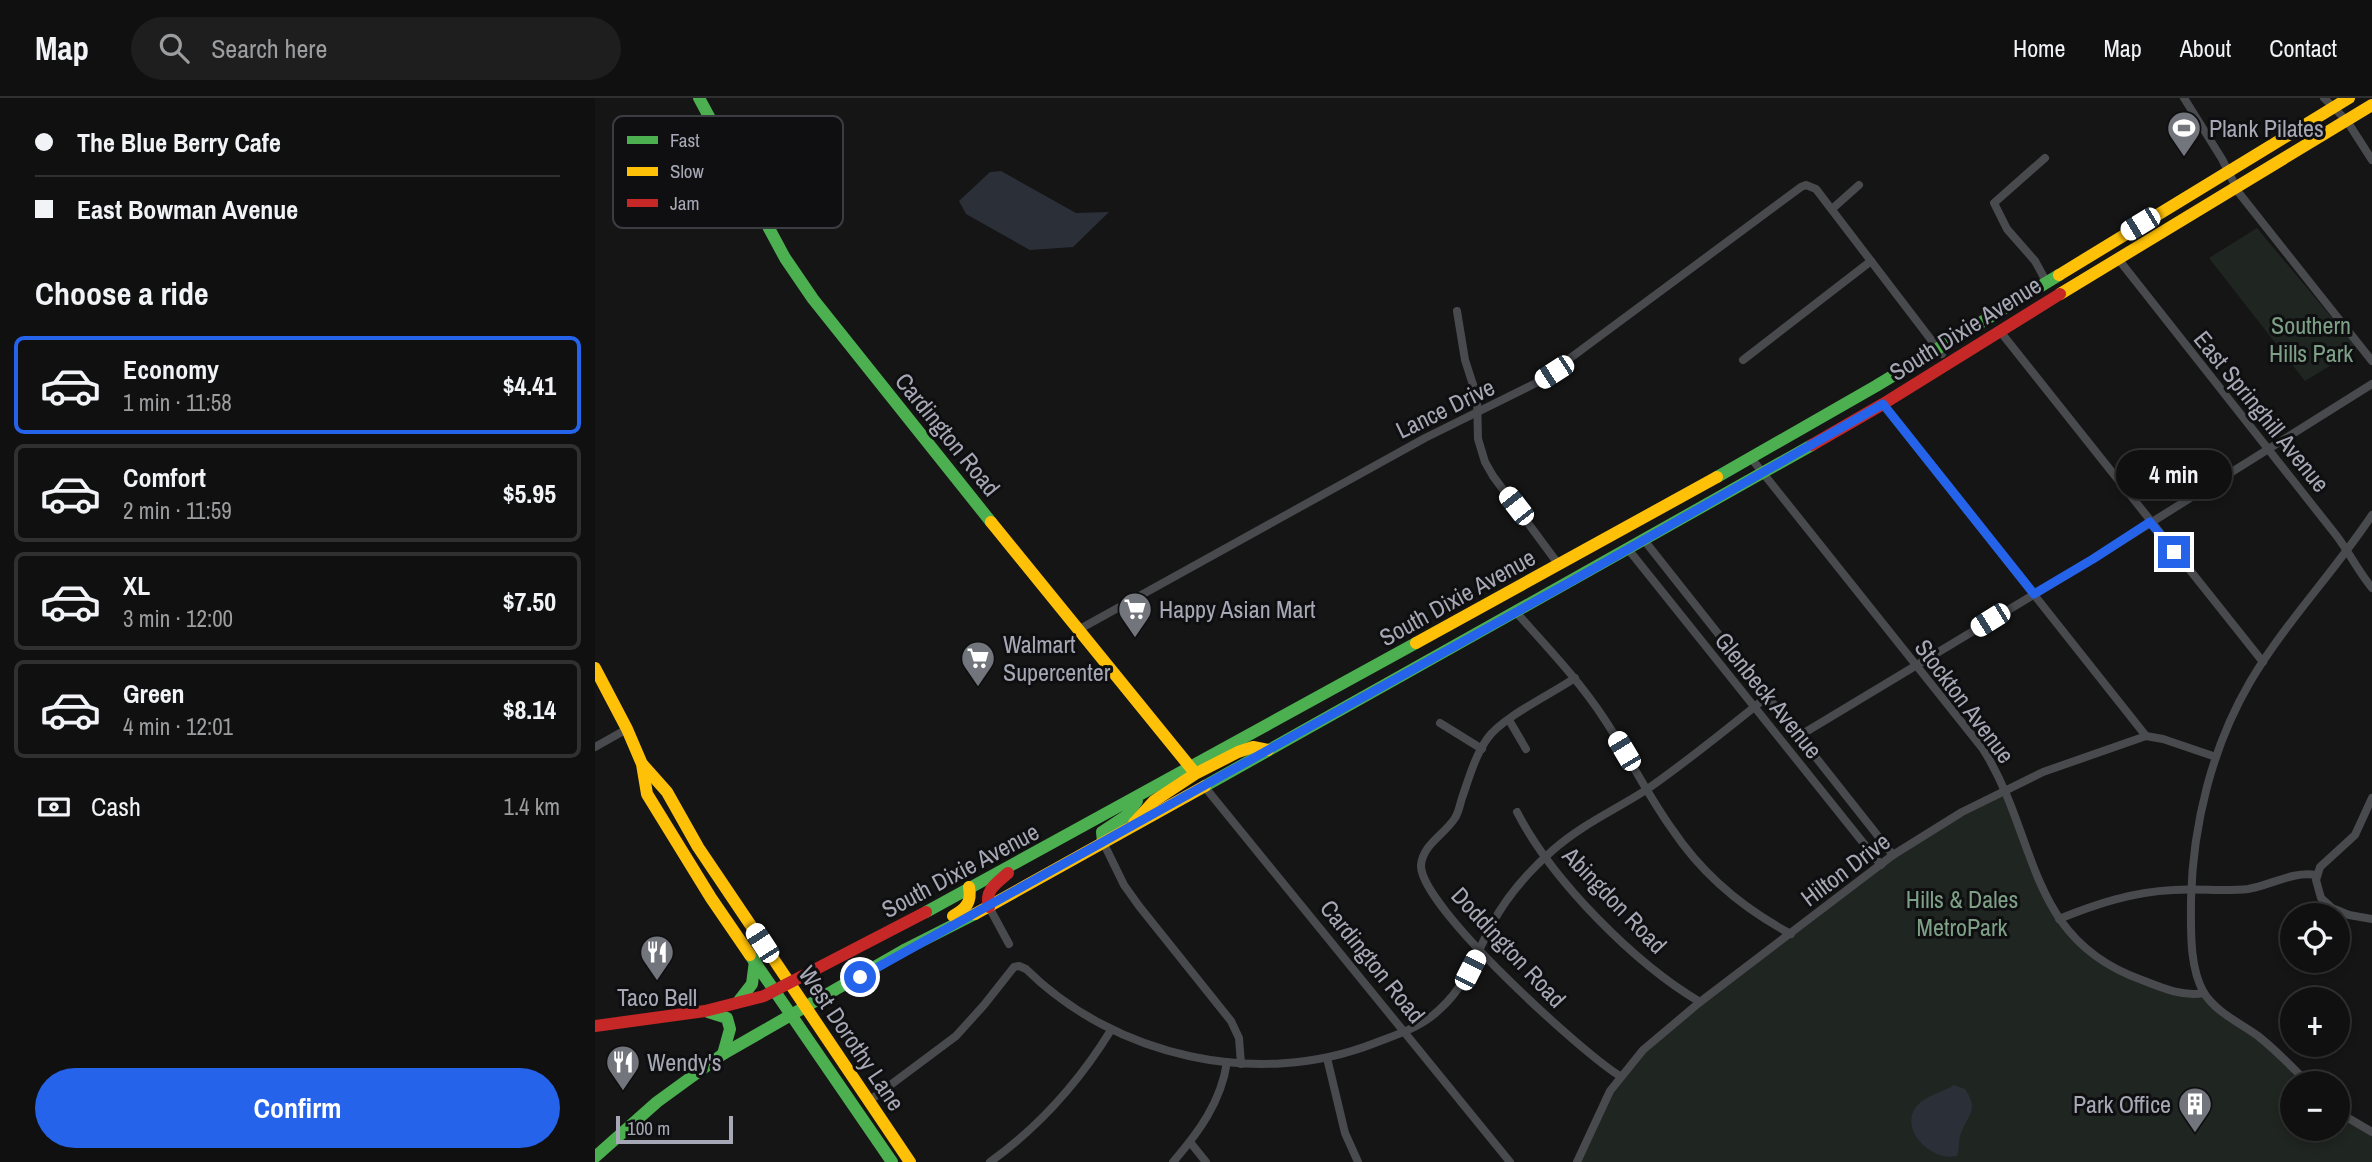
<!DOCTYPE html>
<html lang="en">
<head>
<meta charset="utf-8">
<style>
  body { margin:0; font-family:"Archivo Narrow",sans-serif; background:#1e1e1e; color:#f1f3f6; height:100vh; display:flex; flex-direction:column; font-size:26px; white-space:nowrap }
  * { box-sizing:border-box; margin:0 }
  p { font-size:23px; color:#9c9d9f }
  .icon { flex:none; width:38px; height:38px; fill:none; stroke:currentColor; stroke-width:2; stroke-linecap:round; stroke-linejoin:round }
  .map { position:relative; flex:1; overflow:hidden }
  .drawer { display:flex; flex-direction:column; background:#101010; width:595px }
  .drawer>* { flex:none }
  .hud { display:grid; align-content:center; height:154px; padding:0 35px; background:#101010 }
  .controls { position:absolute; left:1685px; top:805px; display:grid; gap:14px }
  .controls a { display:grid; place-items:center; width:70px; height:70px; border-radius:50%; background:#101010; box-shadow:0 4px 10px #0003,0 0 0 2px #303030; font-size:35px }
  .scale { position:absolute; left:21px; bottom:18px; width:117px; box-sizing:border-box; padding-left:7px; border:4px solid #a6a8b5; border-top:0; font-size:19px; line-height:24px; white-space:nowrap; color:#a6a8b5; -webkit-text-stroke:5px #0f0f11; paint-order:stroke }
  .end { position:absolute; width:32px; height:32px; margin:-16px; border:9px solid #2563eb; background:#fff; box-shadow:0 0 0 4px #fff }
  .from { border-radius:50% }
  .bubble { position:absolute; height:49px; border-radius:24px; background:#101010; box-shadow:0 4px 10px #0003,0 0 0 2px #303030; font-size:23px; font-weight:800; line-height:49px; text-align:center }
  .car { position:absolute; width:21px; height:42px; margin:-21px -10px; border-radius:9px; box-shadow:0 0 5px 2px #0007; background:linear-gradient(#fff 24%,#345 0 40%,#fff 0 76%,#345 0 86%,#fff 0) }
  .hud b { display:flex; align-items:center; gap:24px; height:66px; font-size:26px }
  .hud b+b { border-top:2px solid #303030 }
  .hud i { width:18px; height:18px; background:#f1f3f6 }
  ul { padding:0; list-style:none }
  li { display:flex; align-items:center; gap:21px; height:98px; margin:0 14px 10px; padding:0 21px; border:4px solid #303030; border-radius:10px }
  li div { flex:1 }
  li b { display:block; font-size:26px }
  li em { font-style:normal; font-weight:800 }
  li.active { border-color:#2563eb }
  li>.icon { width:63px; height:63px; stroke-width:1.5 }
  h2 { padding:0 35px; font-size:32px; line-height:84px }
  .pay { display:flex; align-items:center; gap:18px; height:77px; padding:0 35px; font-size:26px }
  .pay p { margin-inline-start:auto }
  .button { display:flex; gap:14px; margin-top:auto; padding:14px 35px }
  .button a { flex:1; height:80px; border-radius:42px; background:#2563eb; color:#fff; font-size:28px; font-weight:800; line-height:80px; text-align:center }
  header { display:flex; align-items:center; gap:42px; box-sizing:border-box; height:98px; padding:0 35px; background:#101010; border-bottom:2px solid #303030 }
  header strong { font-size:33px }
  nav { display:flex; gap:38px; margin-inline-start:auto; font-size:24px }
  .search { width:490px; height:63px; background:#1e1e1e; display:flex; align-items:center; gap:18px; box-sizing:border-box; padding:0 24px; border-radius:38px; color:#9c9d9f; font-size:26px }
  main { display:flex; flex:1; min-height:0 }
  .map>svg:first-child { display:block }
  .green { fill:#1f2521 }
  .water { fill:#2b2f38 }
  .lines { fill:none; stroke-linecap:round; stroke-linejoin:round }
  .street { stroke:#494a4e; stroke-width:8 }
  .fast { stroke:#4caf50; stroke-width:12 }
  .slow { stroke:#ffc107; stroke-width:12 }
  .jam { stroke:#c62828; stroke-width:12 }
  .route { stroke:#2563eb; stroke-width:9 }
  .labels { text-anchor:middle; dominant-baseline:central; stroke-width:6; stroke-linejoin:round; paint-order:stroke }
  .poi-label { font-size:24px; fill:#a6a8b5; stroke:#0f0f11; text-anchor:start }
  .park-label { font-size:24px; fill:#7ea087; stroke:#0f0f11 }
  .street-label { font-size:24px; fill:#a6a8b5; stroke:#0f0f11 }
  .key { fill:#0f0f11; stroke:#3c3d42; stroke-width:2 }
  .key-label { font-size:19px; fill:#a6a8b5 }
</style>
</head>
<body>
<header>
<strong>Map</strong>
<div class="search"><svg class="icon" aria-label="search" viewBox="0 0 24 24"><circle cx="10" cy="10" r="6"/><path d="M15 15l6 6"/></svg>Search here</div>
<nav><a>Home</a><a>Map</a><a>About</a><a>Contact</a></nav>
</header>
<main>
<section class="drawer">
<div class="hud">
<b><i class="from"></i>The Blue Berry Cafe</b>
<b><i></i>East Bowman Avenue</b>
</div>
<h2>Choose a ride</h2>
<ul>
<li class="active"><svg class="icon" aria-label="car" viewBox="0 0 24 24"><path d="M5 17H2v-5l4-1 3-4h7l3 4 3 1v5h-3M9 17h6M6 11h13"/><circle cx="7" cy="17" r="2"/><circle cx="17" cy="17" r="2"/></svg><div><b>Economy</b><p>1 min · 11:58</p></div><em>$4.41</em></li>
<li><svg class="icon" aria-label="car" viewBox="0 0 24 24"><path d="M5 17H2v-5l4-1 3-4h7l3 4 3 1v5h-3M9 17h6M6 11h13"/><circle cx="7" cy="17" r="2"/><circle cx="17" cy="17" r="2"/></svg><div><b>Comfort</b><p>2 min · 11:59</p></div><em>$5.95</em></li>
<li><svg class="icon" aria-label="car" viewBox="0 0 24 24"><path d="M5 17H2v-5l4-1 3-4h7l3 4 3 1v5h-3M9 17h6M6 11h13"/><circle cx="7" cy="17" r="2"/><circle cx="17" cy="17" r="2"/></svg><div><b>XL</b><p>3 min · 12:00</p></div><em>$7.50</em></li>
<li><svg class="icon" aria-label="car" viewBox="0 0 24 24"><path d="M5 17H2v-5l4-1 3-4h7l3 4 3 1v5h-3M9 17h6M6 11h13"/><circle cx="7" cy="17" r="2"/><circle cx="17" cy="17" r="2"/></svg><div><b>Green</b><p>4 min · 12:01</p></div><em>$8.14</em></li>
</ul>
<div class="pay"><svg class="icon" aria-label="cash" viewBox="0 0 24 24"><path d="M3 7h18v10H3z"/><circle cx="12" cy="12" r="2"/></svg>Cash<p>1.4 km</p></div>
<div class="button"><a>Confirm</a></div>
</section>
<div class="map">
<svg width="1777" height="1064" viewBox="0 0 1777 1064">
  <rect width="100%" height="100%" fill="#151515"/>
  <g class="green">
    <polygon points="1662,130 1763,251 1710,283 1614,160"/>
    <polygon points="1410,694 1456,809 1491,852 1554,885 1609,895 1663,938 1713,985 1698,985 1698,1031 1743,1031 1743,1014 1777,1034 1777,1064 982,1064 1002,1018 1048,952 1298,757"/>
  </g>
  <g class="water">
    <polygon points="406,73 481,115 514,114 478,149 435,152 371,116 364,103 395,74"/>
    <path d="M1359,987L1370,991C1384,1012 1374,1015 1366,1035C1363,1043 1365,1050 1362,1058C1337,1064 1304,1032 1321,1009C1329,998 1348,994 1359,987Z"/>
  </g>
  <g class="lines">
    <g class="street">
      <polyline points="1589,0 1627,61 1644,95 1777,263"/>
      <polyline points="1729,0 1752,23 1777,62"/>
      <polyline points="1450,60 1399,105 1412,131 1440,163 1452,185"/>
      <polyline points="1237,111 1264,87"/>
      <path d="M1524,162L1741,437C1754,454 1763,473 1777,490"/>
      <polyline points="862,213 870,262 882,299 883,341 890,364 898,378 964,467"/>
      <polyline points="1404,232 1668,564"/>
      <polyline points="1148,262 1276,163"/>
      <polyline points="1288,306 1551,638"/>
      <path d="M1156,360L1388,651C1444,740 1431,841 1547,882C1567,890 1588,899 1609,895"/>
      <polyline points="1049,442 1298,757"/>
      <polyline points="1033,451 1286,767"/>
      <path d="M921,514C952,549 984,582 1010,622C1033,657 1052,696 1077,731C1107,776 1149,811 1196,836"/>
      <polyline points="483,532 830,340 943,284 1206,89 1211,87 1221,91 1347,256"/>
      <path d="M980,580C958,595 906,620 892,641C880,658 874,680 867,700C865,706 864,714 860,720C850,736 828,746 826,767C824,807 987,955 1025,978"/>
      <polyline points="914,622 931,651"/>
      <polyline points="845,625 887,651"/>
      <polyline points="1204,638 1498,461 1777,286"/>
      <polyline points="0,649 32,631"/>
      <polyline points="609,688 915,1064"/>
      <polyline points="1777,700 1760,737 1725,769 1721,782 1726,800 1737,810 1754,817 1777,821"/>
      <path d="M922,714C957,782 1039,865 1105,904"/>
      <polyline points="508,744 529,787 544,808 636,923 644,940 646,966"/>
      <polyline points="394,809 414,846"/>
      <path d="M1464,821C1501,806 1537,794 1578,792C1603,790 1628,794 1653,791C1676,787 1698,773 1721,777"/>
      <polyline points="732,960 750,1035 763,1064"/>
      <path d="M1713,985C1697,969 1681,952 1663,938C1645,925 1621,914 1609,895C1594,869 1596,831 1596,801C1598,726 1617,649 1655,584C1690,525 1739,474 1777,417"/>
      <path d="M274,1003L361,938L389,907L419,869L424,868L431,871C520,959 663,991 780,945C803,936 827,929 845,911C871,888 881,856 897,826C912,798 934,773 958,752C986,727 1020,712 1051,692C1093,663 1133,630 1173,598"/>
      <polyline points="1743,1014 1777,1034"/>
      <polyline points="595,1044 611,1064"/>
      <path d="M395,1064C445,1028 484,984 516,932"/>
      <path d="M578,1064C604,1034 626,1004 632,964"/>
      <polyline points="982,1064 1015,993 1048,952 1105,904 1298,757 1367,714 1448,674 1551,638 1568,641 1621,659"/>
    </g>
    <g class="fast">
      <polyline points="104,0 190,160 218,201 396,424"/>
      <polyline points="1122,379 1281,288 1464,177"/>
      <polyline points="610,688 1217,347"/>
      <polyline points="508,744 507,734 531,718 542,703"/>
      <polyline points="331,814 821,545"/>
      <polyline points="155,857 297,1064"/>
      <polyline points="143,904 157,886 160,863"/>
      <polyline points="113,914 132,920 135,931 128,956"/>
      <polyline points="0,1059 62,1004 128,956 311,851 380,816"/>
    </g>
    <g class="slow">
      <polyline points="1464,177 1754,0"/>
      <polyline points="1465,196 1777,7"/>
      <polyline points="396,424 600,675"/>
      <polyline points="821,545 1122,379"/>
      <polyline points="0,570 32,631 47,666 52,696 116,800 155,857"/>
      <polyline points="48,667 72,694 103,749 315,1064"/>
      <polyline points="539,725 559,703 600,676 643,654 658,649 673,652"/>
      <polyline points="380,816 610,688"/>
      <path d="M358,818C371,811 377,804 374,789"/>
    </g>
    <g class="jam">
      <polyline points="1217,347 1288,306 1465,196"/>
      <path d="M394,809C389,792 402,785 413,775"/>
      <polyline points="0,928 110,913 169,898 331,814"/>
    </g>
  </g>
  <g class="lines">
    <polyline class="route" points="265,879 977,483 1288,306 1439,496 1498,461 1555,424 1579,454"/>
  </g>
  <defs>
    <g id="stadium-pin" transform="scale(1.75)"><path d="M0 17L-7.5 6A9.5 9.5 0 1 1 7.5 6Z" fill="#73757d" stroke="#0f0f11"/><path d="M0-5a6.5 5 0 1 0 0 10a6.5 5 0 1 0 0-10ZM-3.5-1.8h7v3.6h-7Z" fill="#fff"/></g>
    <g id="supermarket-pin" transform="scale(1.75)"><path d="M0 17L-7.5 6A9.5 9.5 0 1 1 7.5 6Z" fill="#73757d" stroke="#0f0f11"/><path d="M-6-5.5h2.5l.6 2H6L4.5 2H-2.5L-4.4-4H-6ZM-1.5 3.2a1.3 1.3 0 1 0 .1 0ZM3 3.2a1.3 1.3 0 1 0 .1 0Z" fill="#fff"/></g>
    <g id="restaurant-pin" transform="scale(1.75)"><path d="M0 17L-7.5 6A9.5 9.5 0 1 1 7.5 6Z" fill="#73757d" stroke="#0f0f11"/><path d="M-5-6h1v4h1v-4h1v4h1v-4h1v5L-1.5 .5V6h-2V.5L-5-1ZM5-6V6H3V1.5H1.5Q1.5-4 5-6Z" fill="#fff"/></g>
    <g id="building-pin" transform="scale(1.75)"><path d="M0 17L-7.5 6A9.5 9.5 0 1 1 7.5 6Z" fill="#73757d" stroke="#0f0f11"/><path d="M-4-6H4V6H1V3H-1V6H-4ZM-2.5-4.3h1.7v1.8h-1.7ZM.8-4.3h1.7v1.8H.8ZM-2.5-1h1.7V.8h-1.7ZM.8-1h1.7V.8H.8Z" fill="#fff"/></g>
  </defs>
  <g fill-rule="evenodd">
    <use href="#stadium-pin" x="1589" y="30"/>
    <use href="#supermarket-pin" x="540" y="511"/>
    <use href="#supermarket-pin" x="383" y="560"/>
    <use href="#restaurant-pin" x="62" y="854"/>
    <use href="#restaurant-pin" x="28" y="964"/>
    <use href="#building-pin" x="1600" y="1006"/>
  </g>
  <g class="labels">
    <g class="poi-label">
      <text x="1614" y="30">Plank Pilates</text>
      <text x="564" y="511">Happy Asian Mart</text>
      <text x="408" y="546">Walmart<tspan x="408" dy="28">Supercenter</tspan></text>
      <text x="62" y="899" text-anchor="middle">Taco Bell</text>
      <text x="52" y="964">Wendy's</text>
      <text x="1576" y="1006" text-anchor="end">Park Office</text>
    </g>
    <g class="park-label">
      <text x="1716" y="227">Southern<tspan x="1716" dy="28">Hills Park</tspan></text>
      <text x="1367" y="801">Hills &amp; Dales<tspan x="1367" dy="28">MetroPark</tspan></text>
    </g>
    <g class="street-label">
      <text transform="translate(1370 230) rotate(-32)">South Dixie Avenue</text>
      <text transform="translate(850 310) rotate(-26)">Lance Drive</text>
      <text transform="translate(1667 313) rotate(51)">East Springhill Avenue</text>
      <text transform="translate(353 336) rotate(51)">Cardington Road</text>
      <text transform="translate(862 499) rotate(-29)">South Dixie Avenue</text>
      <text transform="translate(1174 597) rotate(51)">Glenbeck Avenue</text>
      <text transform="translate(1370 603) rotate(53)">Stockton Avenue</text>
      <text transform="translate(1250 771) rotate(-37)">Hilton Drive</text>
      <text transform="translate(365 772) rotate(-28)">South Dixie Avenue</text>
      <text transform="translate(1020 802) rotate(46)">Abingdon Road</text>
      <text transform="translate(914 849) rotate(47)">Doddington Road</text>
      <text transform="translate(778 863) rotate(51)">Cardington Road</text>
      <text transform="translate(257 940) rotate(56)">West Dorothy Lane</text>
    </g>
  </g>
  <rect x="18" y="18" width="230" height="112" rx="10" class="key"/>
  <rect x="32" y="38" width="31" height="8" fill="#4caf50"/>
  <rect x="32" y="69" width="31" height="9" fill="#ffc107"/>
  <rect x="32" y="101" width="31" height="8" fill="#c62828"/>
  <g class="key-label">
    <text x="75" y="49">Fast</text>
    <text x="75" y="80">Slow</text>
    <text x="75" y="112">Jam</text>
  </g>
</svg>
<div class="controls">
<a><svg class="icon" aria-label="locate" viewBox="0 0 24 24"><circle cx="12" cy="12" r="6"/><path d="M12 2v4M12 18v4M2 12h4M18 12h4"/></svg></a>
<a>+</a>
<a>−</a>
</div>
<div class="scale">100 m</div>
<i class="end from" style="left:265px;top:879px"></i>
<i class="end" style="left:1579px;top:454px"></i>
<div class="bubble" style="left:1521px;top:352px;width:116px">4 min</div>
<i class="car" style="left:1545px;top:126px;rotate:239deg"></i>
<i class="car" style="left:959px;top:274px;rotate:237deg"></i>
<i class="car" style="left:921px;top:408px;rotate:322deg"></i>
<i class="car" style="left:1395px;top:522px;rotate:238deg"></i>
<i class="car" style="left:1029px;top:653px;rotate:329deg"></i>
<i class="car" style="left:167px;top:845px;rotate:327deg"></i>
<i class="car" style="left:875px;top:872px;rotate:27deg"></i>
</div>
</main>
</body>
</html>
